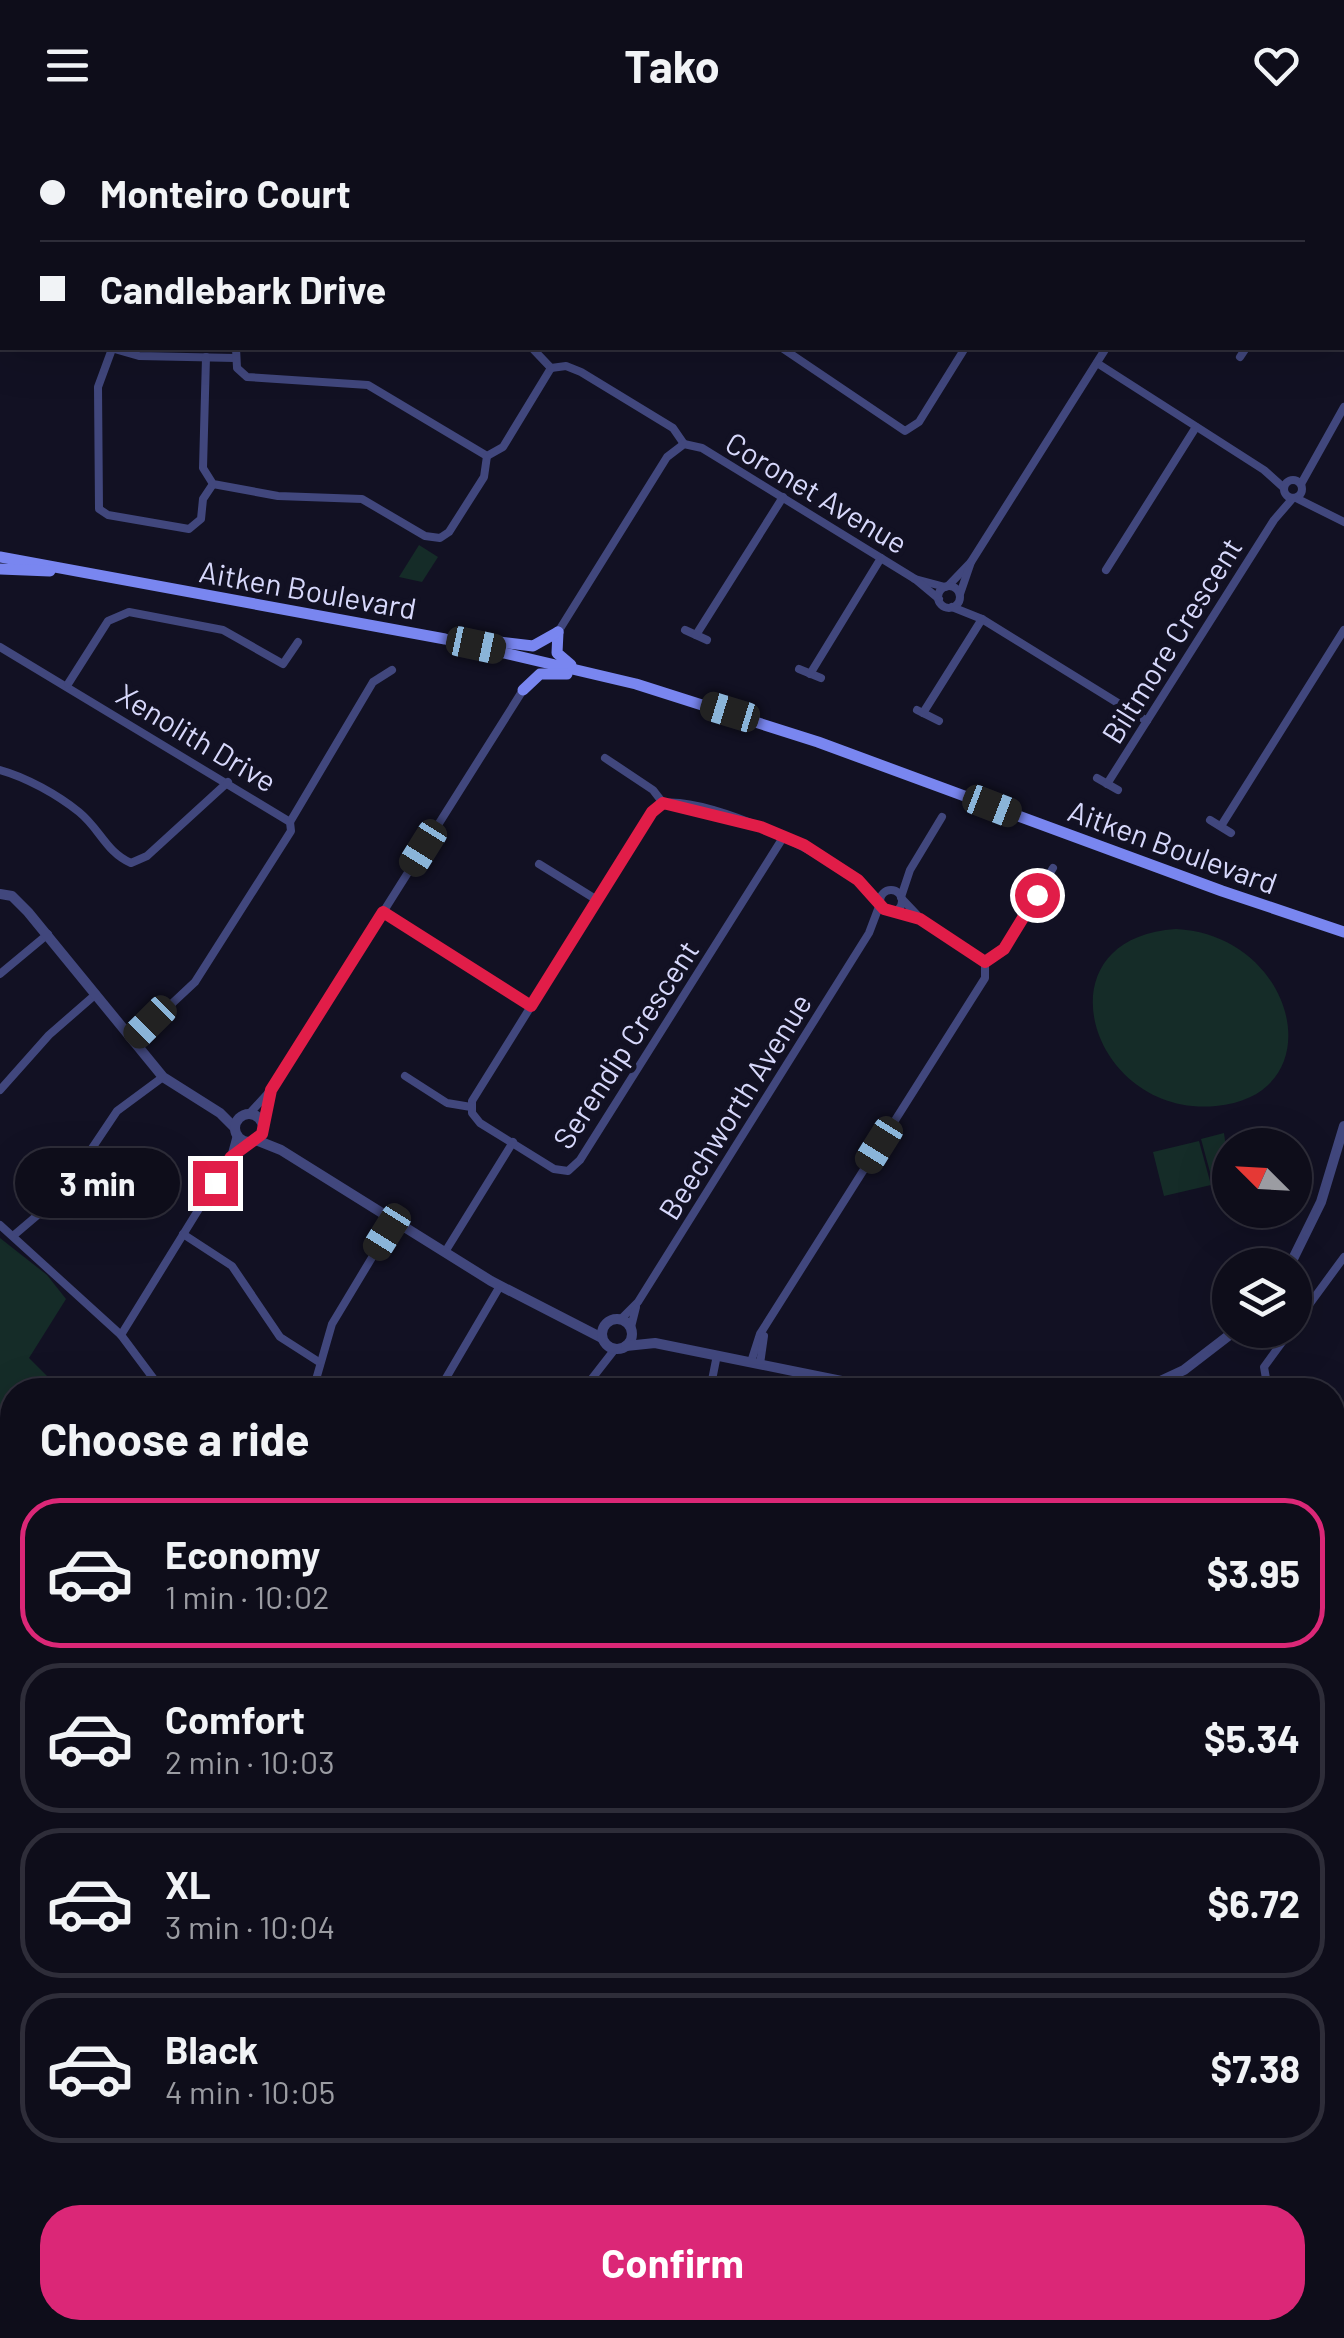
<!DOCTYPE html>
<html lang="en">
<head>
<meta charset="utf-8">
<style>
  body { margin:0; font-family:Barlow,sans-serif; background:#171623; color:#f1f3f6; height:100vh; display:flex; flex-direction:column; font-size:38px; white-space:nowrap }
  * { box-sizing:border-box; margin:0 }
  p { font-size:32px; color:#9b9ca2 }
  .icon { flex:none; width:55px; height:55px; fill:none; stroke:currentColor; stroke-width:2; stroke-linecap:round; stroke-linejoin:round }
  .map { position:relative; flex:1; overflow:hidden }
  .sheet { position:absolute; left:0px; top:1248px; width:1345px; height:962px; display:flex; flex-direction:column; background:#0e0d1a; border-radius:40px 40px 0 0; box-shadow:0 10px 40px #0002,0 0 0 2px #2e2d39 }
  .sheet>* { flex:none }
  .guide { position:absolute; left:0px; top:0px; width:1345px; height:220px; box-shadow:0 10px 40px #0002,0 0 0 2px #2e2d39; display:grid; align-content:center; height:220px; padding:0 40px; background:#0e0d1a }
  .needle { width:65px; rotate:294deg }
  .buttons { position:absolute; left:1212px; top:998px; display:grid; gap:20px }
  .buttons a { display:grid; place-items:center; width:100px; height:100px; border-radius:50%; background:#0e0d1a; box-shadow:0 10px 40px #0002,0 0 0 2px #2e2d39; font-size:50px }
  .end { position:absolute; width:45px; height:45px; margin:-22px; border:12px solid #e11d48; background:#fff; box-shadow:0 0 0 5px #fff }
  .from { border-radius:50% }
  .bubble { position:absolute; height:70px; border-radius:35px; background:#0e0d1a; box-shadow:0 10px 40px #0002,0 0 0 2px #2e2d39; font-size:32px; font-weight:700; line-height:70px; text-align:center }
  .car { position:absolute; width:30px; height:60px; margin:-30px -15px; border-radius:12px; box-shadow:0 0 8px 2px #0007; background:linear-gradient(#222 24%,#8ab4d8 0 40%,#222 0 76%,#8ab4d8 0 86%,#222 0) }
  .guide b { display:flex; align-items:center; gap:35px; height:95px; font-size:38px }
  .guide b+b { border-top:2px solid #2e2d39 }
  .guide i { width:25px; height:25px; background:#f1f3f6 }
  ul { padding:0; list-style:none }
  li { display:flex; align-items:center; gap:30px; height:150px; margin:0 20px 15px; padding:0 20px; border:5px solid #2e2d39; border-radius:40px }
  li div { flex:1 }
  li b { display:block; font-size:38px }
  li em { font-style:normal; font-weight:700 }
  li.current { border-color:#db2777 }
  li>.icon { width:90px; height:90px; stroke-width:1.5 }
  h2 { padding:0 40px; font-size:45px; line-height:120px }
  .primary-button { display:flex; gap:20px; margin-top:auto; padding:20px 40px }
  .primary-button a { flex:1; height:115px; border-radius:40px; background:#db2777; color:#fff; font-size:40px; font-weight:700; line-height:115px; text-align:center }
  header { display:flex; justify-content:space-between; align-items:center; height:130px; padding:0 40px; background:#0e0d1a; font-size:45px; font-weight:700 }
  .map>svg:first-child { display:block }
  .green { fill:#152c28 }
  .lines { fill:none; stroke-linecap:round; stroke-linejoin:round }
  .minor { stroke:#41477d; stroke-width:8 }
  .tertiary { stroke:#41477d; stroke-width:10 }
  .secondary { stroke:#7986f0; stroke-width:11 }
  .route { stroke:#e11d48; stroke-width:12 }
  .labels { text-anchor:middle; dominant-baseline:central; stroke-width:10; stroke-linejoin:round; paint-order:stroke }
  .street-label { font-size:30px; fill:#d7d8fb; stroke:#121123 }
</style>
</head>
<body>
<header><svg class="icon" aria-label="menu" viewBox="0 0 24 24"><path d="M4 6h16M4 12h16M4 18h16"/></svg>Tako<svg class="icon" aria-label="heart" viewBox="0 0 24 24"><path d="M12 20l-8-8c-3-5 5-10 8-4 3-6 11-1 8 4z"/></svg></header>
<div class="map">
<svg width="1344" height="2208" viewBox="0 0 1344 2208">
  <rect width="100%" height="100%" fill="#121123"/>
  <g class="green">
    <polygon points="419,415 438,427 422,452 399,447"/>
    <path d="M1176,799C1297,805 1335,965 1216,976C1090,988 1035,808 1176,799Z"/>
    <polygon points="1224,1003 1230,1048 1213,1053 1201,1009"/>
    <polygon points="1199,1011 1211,1055 1164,1066 1153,1022"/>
    <polygon points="0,1108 47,1145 66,1169 29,1228 61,1260 12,1260 12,1663 0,1676"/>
    <polygon points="1337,1509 1344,1516 1344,1652 1332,1647 1332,1510"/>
    <polygon points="1333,2024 1344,2031 1344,2208 0,2208 0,2046 12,2025 12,2198 1332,2198"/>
  </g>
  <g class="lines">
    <g class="minor">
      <polyline points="410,0 414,2"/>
      <polyline points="634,0 637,2"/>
      <polyline points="860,0 864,2"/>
      <polyline points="1171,0 1175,2"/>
      <polyline points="46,2 54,2"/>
      <polyline points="240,2 240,0"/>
      <polyline points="476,2 478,0"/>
      <polyline points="783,2 785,0"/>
      <polyline points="957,2 958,0"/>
      <polyline points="1241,2 1243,0"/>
      <polyline points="0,49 2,46"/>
      <polyline points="1342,110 1344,111"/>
      <polyline points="0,132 2,133"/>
      <polyline points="0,199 2,194"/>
      <polyline points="111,218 139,226 235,228"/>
      <polyline points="236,218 237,238 247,247 368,255 487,326 503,317 551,238"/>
      <polyline points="532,218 551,238"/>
      <polyline points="782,218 905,301 919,292 965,218"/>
      <polyline points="112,219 98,257 99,379 108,385 189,399 201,389 203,369 213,354"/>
      <polyline points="206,227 203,338 213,354 278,366 362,369 425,406 440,408 449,402 484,347 487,326"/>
      <polyline points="1240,227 1246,218"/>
      <polyline points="1097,233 1264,340 1284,358"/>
      <polyline points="551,238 566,236 581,242 673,298 684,314"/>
      <circle cx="1293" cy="359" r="9"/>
      <polyline points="1301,354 1344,277"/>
      <polyline points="1296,368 1344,392"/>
      <polyline points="1106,440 1196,297"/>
      <polyline points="915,449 945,457"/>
      <polyline points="948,456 971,432"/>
      <circle cx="949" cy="467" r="11"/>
      <polyline points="960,464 971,432 1106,218"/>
      <polyline points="952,477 982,489 1147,591"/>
      <polyline points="685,500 707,510"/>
      <polyline points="558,502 667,327 684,314 702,318 915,449 939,469"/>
      <polyline points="696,505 783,367"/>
      <polyline points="0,517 290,692 291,701 195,852 133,910"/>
      <polyline points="799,539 821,548"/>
      <polyline points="810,544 881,428"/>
      <polyline points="68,554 108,491 129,482 223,500 283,534 298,512"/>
      <polyline points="917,580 939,591"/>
      <polyline points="923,583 982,489"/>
      <polyline points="605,628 653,660 663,673"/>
      <path d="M0,640C26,647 58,665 79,682C100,699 106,722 131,733L147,726L228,652"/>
      <polyline points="1097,648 1118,660"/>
      <polyline points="1107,654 1274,390 1293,368"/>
      <polyline points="663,673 652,682 472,971 472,983 480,993 554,1039 568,1041 580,1030 784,706"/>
      <path d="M663,673C711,666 850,732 879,771"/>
      <polyline points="1210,690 1231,703"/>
      <polyline points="290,692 373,552 392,540"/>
      <polyline points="1221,696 1344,500"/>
      <polyline points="539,734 597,770"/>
      <circle cx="891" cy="771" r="11"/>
      <polyline points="901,767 910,740 942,687"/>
      <polyline points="902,769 921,789 985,832"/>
      <polyline points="383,782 531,876"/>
      <polyline points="985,832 1004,819 1053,738"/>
      <polyline points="0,844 48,804"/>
      <polyline points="405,946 447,973 471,977"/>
      <polyline points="0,960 49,905 96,864"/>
      <polyline points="249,984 271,960 523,560"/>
      <polyline points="262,991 270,965"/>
      <polyline points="231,1027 247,1012"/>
      <polyline points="0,1095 121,1205 162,1260"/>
      <polyline points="183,1104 232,1136 280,1207 319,1232"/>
      <polyline points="13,1106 60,1066 117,981 163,947"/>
      <polyline points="445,1122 513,1012"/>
      <polyline points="621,1189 638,1172 869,803 880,774"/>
      <polyline points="1295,1194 1344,1127"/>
      <polyline points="631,1197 636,1177"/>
      <polyline points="121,1205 231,1027 237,1005"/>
      <polyline points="751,1232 760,1204 985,848 985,832"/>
      <polyline points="760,1234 764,1206"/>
      <polyline points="313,1260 332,1194 394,1091"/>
      <polyline points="439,1260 500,1156"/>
      <polyline points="583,1260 615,1219"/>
      <polyline points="710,1260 717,1225"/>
      <polyline points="1268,1260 1264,1237 1291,1200"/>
      <polyline points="1332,1316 1344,1303"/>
      <polyline points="1332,1427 1344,1438"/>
      <polyline points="1332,1489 1344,1476"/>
      <polyline points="1332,1494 1344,1504"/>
      <polyline points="1332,1660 1344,1665"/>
      <polyline points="0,1688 12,1677"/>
      <polyline points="0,1804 12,1810"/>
      <polyline points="0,1922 12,1929"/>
      <polyline points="0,1957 12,1935"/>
      <polyline points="0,2036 2,2037"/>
    </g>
    <g class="tertiary">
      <polyline points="9,2 12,0"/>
      <polyline points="0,12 2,9"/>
      <polyline points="0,764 12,766 28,782 163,947 220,983 235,998"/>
      <circle cx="249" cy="998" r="14"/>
      <polyline points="256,1010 281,1020 491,1151 602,1208"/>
      <polyline points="1290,1135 1321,1072 1344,996"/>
      <circle cx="617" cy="1204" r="15"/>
      <polyline points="626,1216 655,1213 886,1260"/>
      <polyline points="1141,1260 1184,1240 1236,1200"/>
    </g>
    <g class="secondary">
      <polyline points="0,427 445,509 636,554 818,612 1222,761 1344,802"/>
      <polyline points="0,439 50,441"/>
      <polyline points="558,502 557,523 571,535"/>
      <polyline points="467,508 533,516 558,502"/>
      <polyline points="523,560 540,544 567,544"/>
    </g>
  </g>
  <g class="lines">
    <polyline class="route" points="215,1053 231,1027 262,1004 271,960 383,782 531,876 652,682 663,673 761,697 804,715 858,750 884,779 920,789 985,832 1004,819 1037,765"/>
  </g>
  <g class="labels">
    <g class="street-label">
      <text transform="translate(817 362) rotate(31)">Coronet Avenue</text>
      <text transform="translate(308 459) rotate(10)">Aitken Boulevard</text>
      <text transform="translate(1171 510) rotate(-58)">Biltmore Crescent</text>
      <text transform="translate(197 607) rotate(31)">Xenolith Drive</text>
      <text transform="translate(1173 716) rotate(20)">Aitken Boulevard</text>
      <text transform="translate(625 914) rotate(-57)">Serendip Crescent</text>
      <text transform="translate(734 976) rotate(-58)">Beechworth Avenue</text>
    </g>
  </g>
</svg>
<div class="buttons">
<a><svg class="needle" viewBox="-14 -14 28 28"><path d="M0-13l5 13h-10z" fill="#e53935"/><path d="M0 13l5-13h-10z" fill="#9b9ca2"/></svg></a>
<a><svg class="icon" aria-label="layers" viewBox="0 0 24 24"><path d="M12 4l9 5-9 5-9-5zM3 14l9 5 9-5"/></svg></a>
</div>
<i class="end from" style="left:1037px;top:765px"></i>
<i class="end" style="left:215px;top:1053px"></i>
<div class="bubble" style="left:15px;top:1018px;width:165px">3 min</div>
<i class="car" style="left:476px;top:515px;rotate:102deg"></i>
<i class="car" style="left:730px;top:582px;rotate:287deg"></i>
<i class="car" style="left:992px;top:676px;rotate:111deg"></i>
<i class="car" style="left:423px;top:718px;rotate:212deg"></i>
<i class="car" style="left:150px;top:892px;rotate:225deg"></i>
<i class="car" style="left:879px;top:1015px;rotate:212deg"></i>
<i class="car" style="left:387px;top:1102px;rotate:212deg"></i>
<div class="guide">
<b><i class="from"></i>Monteiro Court</b>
<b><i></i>Candlebark Drive</b>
</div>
<section class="sheet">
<h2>Choose a ride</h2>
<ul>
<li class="current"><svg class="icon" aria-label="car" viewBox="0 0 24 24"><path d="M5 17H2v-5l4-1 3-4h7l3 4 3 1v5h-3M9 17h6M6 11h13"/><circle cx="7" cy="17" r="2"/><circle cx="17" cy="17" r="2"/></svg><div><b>Economy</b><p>1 min · 10:02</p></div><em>$3.95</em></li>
<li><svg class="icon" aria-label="car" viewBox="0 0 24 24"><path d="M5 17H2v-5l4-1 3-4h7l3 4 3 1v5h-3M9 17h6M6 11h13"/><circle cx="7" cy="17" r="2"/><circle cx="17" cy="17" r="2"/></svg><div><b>Comfort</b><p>2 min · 10:03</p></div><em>$5.34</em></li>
<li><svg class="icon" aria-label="car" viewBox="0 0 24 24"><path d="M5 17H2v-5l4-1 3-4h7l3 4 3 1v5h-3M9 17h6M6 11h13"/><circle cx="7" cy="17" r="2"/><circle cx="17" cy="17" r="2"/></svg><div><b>XL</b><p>3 min · 10:04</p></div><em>$6.72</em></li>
<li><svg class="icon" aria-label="car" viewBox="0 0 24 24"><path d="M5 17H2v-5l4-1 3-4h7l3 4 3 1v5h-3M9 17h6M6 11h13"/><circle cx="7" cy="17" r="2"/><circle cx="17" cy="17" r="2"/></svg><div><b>Black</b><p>4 min · 10:05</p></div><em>$7.38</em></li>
</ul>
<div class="primary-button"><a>Confirm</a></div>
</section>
</div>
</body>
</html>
